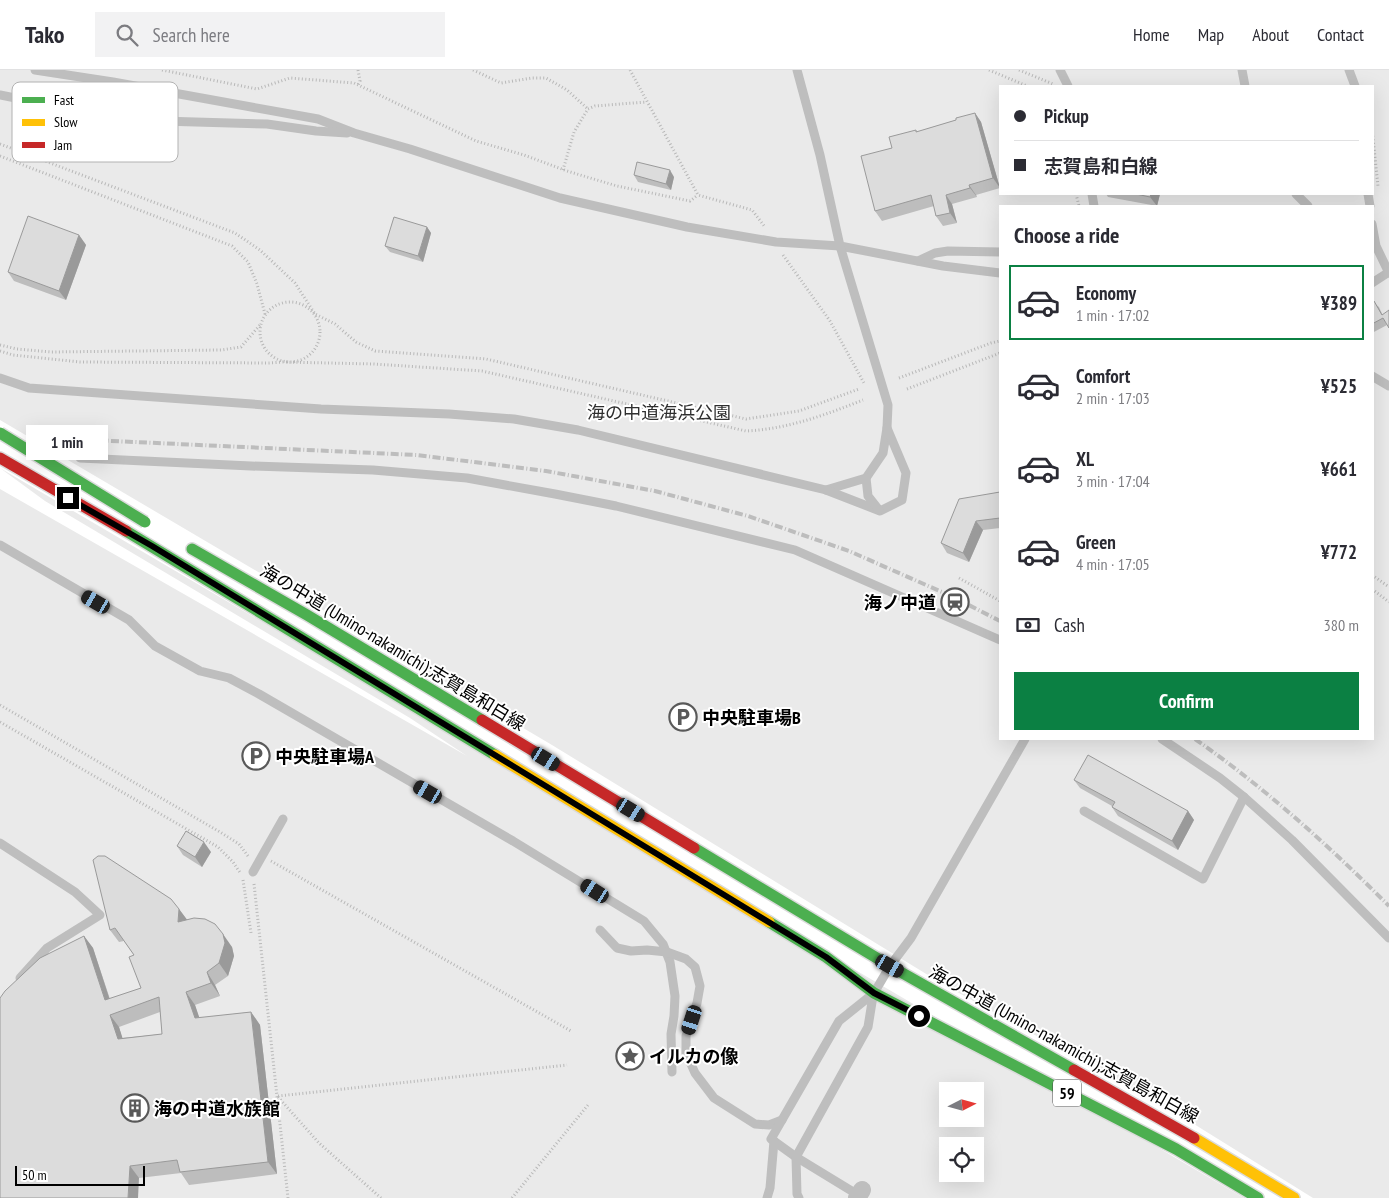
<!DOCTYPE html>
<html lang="en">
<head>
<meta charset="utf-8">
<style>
  body { margin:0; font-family:"PT Sans Narrow","Noto Sans JP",sans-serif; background:#f2f2f3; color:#2b2b33; height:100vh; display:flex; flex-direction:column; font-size:19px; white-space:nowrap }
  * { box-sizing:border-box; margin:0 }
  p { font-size:16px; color:#7c7c81 }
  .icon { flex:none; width:28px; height:28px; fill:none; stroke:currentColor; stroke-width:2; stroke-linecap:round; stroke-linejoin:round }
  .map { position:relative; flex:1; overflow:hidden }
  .side { position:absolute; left:999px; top:135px; width:375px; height:535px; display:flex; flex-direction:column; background:#fff; border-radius:0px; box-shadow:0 5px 20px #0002 }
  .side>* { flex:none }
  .top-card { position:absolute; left:999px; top:15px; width:375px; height:110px; border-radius:0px; box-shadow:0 5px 20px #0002; display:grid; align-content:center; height:110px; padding:0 15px; background:#fff }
  .needle { width:32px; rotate:84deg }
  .fabs { position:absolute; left:939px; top:1012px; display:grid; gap:10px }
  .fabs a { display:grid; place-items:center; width:45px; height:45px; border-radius:0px; background:#fff; box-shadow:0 5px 20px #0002; font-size:25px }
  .scale { position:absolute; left:15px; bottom:12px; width:130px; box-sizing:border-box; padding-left:5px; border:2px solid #000; border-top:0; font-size:14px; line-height:18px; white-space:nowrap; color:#000; -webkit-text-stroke:4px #fff; paint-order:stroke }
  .end { position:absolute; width:22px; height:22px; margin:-11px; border:6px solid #000; background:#fff; box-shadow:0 0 0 2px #fff }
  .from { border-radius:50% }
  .bubble { position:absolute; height:35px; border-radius:0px; background:#fff; box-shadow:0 5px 20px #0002; font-size:16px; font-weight:700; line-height:35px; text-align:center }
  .car { position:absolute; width:15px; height:30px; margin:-15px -8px; border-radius:6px; box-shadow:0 0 4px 1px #0007; background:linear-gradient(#222 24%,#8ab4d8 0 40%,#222 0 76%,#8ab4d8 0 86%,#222 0) }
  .top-card b { display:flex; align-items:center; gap:18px; height:48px; font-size:19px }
  .top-card b+b { border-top:1px solid #e1e1e2 }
  .top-card i { width:12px; height:12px; background:#2b2b33 }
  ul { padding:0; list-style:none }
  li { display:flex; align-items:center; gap:15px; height:75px; margin:0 10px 8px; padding:0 5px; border:2px solid transparent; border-radius:0px }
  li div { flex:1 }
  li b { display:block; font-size:19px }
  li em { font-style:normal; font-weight:700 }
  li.on { border-color:#0b8043 }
  li>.icon { width:45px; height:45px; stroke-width:1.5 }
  h2 { padding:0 15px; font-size:22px; line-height:60px }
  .pay { display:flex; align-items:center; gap:12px; height:55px; padding:0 15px; font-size:19px }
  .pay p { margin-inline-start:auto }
  .button { display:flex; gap:10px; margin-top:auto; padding:10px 15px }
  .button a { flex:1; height:58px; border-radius:0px; background:#0b8043; color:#fff; font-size:20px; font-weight:700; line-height:58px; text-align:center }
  header { display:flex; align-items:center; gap:30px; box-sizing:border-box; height:70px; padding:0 25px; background:#fff; border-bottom:1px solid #e1e1e2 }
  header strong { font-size:24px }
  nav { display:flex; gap:28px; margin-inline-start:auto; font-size:18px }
  .search { width:350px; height:45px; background:#f2f2f3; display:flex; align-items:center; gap:12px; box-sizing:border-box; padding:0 18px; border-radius:0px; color:#7c7c81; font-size:19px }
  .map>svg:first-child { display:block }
  .green { fill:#eaeaea; fill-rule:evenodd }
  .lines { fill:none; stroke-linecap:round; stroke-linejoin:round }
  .fast-casing { stroke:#dbdbdb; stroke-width:14 }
  .slow-casing { stroke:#dbdbdb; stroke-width:14 }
  .jam-casing { stroke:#dbdbdb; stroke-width:14 }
  .path { stroke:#b8b8b8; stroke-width:3; stroke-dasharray:1 2.5; stroke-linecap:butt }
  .lane { stroke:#bebebe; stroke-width:9 }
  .street { stroke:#bebebe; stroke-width:18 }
  .fast { stroke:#4caf50; stroke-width:11 }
  .slow { stroke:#ffc107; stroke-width:11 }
  .jam { stroke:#c62828; stroke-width:11 }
  .rail { stroke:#bdbdbd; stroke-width:4; stroke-dasharray:8 2.5 1 2.5; stroke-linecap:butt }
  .fast-bridge-casing { stroke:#dbdbdb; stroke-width:14; stroke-linecap:butt }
  .fast-bridge { stroke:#4caf50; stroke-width:11 }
  .wall { fill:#bdbdbd; fill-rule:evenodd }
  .shaded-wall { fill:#9a9a9a }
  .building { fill:#dcdcdc; stroke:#9a9a9a; fill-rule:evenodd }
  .route { stroke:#000; stroke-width:6 }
  .labels { text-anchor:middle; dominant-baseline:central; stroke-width:4; stroke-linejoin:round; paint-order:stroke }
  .shield { fill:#fff; stroke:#4c4c4c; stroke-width:1 }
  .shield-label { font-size:16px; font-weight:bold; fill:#000 }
  .park-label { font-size:18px; fill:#2f2f2f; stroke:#fff }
  .poi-label { font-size:18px; font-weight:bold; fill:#000; stroke:#fff; text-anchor:start }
  .street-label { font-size:18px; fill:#000; stroke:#fff }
  .key { fill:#fff; stroke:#b2b2b2; stroke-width:1 }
  .key-label { font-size:14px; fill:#000 }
</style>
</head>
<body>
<header>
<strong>Tako</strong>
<div class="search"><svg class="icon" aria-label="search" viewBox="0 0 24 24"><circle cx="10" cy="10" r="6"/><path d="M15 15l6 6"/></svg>Search here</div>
<nav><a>Home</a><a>Map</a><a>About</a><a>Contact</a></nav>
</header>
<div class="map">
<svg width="1389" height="1128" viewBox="0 0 1389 1128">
  <rect width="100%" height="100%" fill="#fff"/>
  <g class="green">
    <path d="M0,0H1389V1128H1313L1181,1046L941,913L552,675L0,350ZM1000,16H1372V124H1000ZM1000,136H1372V669H1000Z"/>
    <path d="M0,398L1244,1128H0V419L467,686L410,648L45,431ZM948,1021H975V1049H948ZM948,1076H975V1104H948Z"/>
  </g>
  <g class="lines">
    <g class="fast-casing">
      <g id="fast">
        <polyline points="126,461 495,685"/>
        <polyline points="192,479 307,545 482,650"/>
        <polyline points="694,778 890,896 1074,1000"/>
        <polyline points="769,852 826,887 874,923 1176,1079 1258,1128"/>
      </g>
    </g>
    <g class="slow-casing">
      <g id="slow">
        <polyline points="495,685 769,852"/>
        <polyline points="1194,1068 1294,1128"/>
      </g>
    </g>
    <g class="jam-casing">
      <g id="jam">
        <polyline points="0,388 126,461"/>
        <polyline points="482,650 694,778"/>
        <polyline points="1074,1000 1194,1068"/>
      </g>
    </g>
    <g class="path">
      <polyline points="162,0 257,19 290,8 354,13 476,71 524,85 567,101 617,116 690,131 698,125"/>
      <polyline points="358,0 360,11 358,15"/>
      <polyline points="473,0 501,13 532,8 546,8 567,20 588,39"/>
      <polyline points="630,0 698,125 752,140 765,157"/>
      <polyline points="989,0 1027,16"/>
      <polyline points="1019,0 1053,14"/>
      <polyline points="1372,59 1378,116"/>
      <polyline points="0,74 235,163 260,180 295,213 315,244 335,254 356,272 375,281 486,289 746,349 799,341 859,319"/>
      <polyline points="0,86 232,176 248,192 257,214 265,244"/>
      <polyline points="563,100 574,62 588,39 595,36 646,32"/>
      <polyline points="1076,124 1079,136"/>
      <polyline points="783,185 830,251 864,313"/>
      <circle cx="290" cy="262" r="30"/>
      <polyline points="0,275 17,279 51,282 221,280 241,277 260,255"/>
      <path d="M0,281L13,285L80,292L269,293L283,292L374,294L482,301L746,361C788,359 825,345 863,330"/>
      <polyline points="899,308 991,273 1000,271"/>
      <polyline points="907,319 1000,283"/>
      <polyline points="1372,505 1389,517"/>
      <polyline points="959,508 1000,531"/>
      <polyline points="1372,519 1389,532"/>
      <polyline points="0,635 220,762 239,774 248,786"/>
      <polyline points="0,652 218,777 233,792 241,804"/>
      <polyline points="271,791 571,961"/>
      <polyline points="243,810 251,863"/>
      <polyline points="254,814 288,1128"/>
      <polyline points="278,1026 567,995"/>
      <polyline points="278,1027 319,1073 381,1128"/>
      <polyline points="512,1128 588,1035"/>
    </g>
    <g class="lane">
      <polyline points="35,0 113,12 318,49 354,63 410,79 560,128 687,157 776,172 840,176 943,196 1000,203"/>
      <polyline points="797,0 820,85 840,176 888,335 887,358 883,383 866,408 826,420"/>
      <polyline points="1060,0 1068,16"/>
      <polyline points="1242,0 1245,16"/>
      <polyline points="1349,0 1355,16"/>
      <polyline points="0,25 109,47 161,51 267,54 316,61 347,63"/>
      <polyline points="1092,124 1094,136"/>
      <polyline points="1296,124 1308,136"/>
      <polyline points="1368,124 1370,136"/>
      <polyline points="1372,154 1376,176 1389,203"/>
      <polyline points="918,191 935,183 948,181 1000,182"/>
      <polyline points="1372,213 1389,202"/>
      <polyline points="1372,306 1389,316"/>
      <polyline points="0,308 29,318 321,339 449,344 514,349 578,360 826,420 880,441 902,430 906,403 887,358"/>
      <polyline points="80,388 251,396 373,400 467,408 555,424 616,436 795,480 1000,570"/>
      <polyline points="866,408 868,426 879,440"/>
      <polyline points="0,475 129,550 155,576 200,601 229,608 259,624 513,771 644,851 663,874 670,892 675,926 674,946 671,964 672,1002"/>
      <polyline points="1162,669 1220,708 1244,727 1292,770 1389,868"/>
      <polyline points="1084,741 1203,809 1244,727"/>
      <polyline points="0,773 75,822 100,845 47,878 20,908"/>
      <polyline points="253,802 283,749"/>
      <polyline points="600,860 617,878 631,881 647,880 667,882 686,889 695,897 700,916 697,933 686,966 686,983 695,1003 714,1028 755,1054 769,1055 782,1050"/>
      <polyline points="860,1126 796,1087 771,1069 839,951 874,923 890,896 911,868 1025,669"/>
      <polyline points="767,1128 770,1118 774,1071"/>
      <polyline points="799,1128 797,1124 796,1087 868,957 873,926"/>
    </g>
    <polyline class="street" points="857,1128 862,1120"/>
    <use href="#fast" class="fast"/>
    <use href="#slow" class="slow"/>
    <use href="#jam" class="jam"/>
    <g class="rail">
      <polyline points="69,369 417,385 546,401 655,421 748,446 849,481 951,526 1000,551"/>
      <path d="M1195,669C1265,718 1328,775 1389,836"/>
    </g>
    <g class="fast-bridge-casing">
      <polyline id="fast-bridge" points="0,363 145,452"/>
    </g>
    <use href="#fast-bridge" class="fast-bridge"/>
  </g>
  <g class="wall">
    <polygon points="975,43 981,52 1000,118 976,125 977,127 952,134 957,153 943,156 936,146 934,136 882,151 875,141 892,78 916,60 917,62 956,50"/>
    <polygon points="634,105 674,107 671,120 638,112"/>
    <polygon points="1106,124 1160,124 1157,136 1108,127"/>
    <polygon points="427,157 431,163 423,192 390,182 385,176"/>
    <polygon points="79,165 86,175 66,230 14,211 8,202"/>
    <polygon points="1372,232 1379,237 1387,255 1372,263"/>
    <polygon points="1000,422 1000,458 983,460 969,492 947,483 941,473"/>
    <polygon points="1074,710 1188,741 1194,750 1178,780 1118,746 1112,737 1112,736 1080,718"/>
    <polygon points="177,776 211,782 202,797 183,785"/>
    <path d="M179,839L187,850L232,877L234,886L228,906L215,915L220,926L195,935L199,948L251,942L260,955L277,1104L189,1115L181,1103L139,1108L0,1128L84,866L93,878L110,929L141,918L134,885L124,871L119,872L110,860ZM160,942L162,964L122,968L119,957Z"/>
  </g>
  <g class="shaded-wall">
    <polygon points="975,43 981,52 1000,118 993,108"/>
    <polygon points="670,100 674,107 671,120 666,114"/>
    <polygon points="969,115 976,125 977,127 970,118"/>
    <polygon points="1151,124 1160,124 1157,136 1150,127"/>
    <polygon points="946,125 952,134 957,153 950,143"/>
    <polygon points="427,157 431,163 423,192 418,186"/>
    <polygon points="79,165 86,175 66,230 59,221"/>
    <polygon points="976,451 983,460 969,492 963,483"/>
    <polygon points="1188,741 1194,750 1178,780 1172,771"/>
    <polygon points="204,772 211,782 202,797 195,787"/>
    <polygon points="179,839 188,851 178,852"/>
    <polygon points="223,864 232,877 234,886 228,906 219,893"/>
    <polygon points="84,866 93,878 114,943 105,930"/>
    <polygon points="207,902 215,915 220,926 211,913"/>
    <polygon points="186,922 195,935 204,961 195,948"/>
    <polygon points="251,942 260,955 277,1104 268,1092"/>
    <polygon points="110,945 119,957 127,982 118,969"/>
    <polygon points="130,1096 139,1108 138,1128 128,1128"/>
  </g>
  <g class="building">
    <polygon points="975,43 993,108 969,115 970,118 946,125 950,143 936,146 931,125 875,141 861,86 892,78 889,67 916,60 916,62 956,50 956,48"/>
    <polygon points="637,92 670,100 666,114 634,105"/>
    <polygon points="1136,124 1151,124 1150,127"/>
    <polygon points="28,146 79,165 59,221 8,202"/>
    <polygon points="394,147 427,157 418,186 385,176"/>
    <polygon points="1374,231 1382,245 1389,240 1389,258 1383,248 1372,254 1372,232"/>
    <polygon points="1000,422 1000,448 976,451 963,483 941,473 959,429"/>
    <polygon points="1088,685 1188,741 1172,771 1112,737 1115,732 1074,710"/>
    <polygon points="186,761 204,772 195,787 177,776"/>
    <path d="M98,786H105L171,829L179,839L178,852L194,848L205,849L215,854L223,864L225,873L219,893L207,902L211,913L186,922L195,948L251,942L268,1092L180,1102L177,1090L130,1096L128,1128H0V928L5,921L40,888L84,866L105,930L141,918L129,887L134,885L115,858L110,860L93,790ZM159,927L162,964L118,969L110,945Z"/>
  </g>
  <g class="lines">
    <polyline class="route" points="68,428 152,476 826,887 874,923 919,946"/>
  </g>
  <defs>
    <g id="station-ring" transform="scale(1.4375)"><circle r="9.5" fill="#fff" stroke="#595959" stroke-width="1.5"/><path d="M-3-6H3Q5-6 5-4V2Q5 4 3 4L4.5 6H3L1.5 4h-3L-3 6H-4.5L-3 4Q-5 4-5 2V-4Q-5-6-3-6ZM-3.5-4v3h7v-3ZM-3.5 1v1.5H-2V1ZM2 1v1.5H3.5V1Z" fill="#595959"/></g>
    <g id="parking-ring" transform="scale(1.4375)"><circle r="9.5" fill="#fff" stroke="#595959" stroke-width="1.5"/><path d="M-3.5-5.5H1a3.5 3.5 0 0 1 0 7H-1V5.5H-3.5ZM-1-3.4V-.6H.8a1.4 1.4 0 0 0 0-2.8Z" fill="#595959"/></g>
    <g id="sight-ring" transform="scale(1.4375)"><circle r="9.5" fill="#fff" stroke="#595959" stroke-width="1.5"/><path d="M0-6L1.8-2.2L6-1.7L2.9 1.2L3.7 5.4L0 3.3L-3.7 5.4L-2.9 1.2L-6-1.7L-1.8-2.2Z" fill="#595959"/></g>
    <g id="building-ring" transform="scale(1.4375)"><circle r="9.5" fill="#fff" stroke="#595959" stroke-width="1.5"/><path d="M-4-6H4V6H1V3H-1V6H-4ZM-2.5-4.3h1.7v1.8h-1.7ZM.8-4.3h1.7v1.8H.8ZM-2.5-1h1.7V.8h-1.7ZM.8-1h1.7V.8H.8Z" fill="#595959"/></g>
  </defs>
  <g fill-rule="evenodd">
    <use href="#station-ring" x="955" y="532"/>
    <use href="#parking-ring" x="683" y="647"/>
    <use href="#parking-ring" x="256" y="686"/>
    <use href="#sight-ring" x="630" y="986"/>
    <use href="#building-ring" x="135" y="1038"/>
  </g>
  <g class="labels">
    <rect class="shield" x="1053" y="1009.5" width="28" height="27" rx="4"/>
    <g class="shield-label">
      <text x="1067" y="1023">59</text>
    </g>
    <g class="park-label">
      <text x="659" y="342">海の中道海浜公園</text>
    </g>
    <g class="poi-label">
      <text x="936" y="532" text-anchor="end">海ノ中道</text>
      <text x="702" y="647">中央駐車場B</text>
      <text x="275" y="686">中央駐車場A</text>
      <text x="649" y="986">イルカの像</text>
      <text x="154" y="1038">海の中道水族館</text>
    </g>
    <g class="street-label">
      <text transform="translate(393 577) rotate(31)">海の中道 (Umino-nakamichi);志賀島和白線</text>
      <text transform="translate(1064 974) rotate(29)">海の中道 (Umino-nakamichi);志賀島和白線</text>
    </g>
  </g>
  <rect x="12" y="12" width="166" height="80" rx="8" class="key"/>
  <rect x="22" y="27" width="23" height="6" fill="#4caf50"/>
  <rect x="22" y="49" width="23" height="7" fill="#ffc107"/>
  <rect x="22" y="72" width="23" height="6" fill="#c62828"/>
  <g class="key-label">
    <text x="54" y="35">Fast</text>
    <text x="54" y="57">Slow</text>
    <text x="54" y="80">Jam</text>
  </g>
</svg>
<div class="fabs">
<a><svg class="needle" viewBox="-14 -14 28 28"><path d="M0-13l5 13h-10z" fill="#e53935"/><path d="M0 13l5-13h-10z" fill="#7c7c81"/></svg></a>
<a><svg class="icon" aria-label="locate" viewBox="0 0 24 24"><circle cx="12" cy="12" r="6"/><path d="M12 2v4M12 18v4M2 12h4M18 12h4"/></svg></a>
</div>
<div class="scale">50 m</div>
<i class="end from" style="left:919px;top:946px"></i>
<i class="end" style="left:68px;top:428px"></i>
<div class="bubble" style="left:26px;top:355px;width:82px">1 min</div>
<i class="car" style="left:96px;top:532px;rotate:300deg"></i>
<i class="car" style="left:546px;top:689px;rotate:121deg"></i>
<i class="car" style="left:428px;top:722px;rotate:300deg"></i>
<i class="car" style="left:631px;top:740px;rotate:121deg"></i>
<i class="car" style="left:595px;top:821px;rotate:302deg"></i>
<i class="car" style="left:890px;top:896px;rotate:120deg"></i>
<i class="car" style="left:692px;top:950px;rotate:198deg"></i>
<div class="top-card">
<b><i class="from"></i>Pickup</b>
<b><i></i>志賀島和白線</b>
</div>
<section class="side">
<h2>Choose a ride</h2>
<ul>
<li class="on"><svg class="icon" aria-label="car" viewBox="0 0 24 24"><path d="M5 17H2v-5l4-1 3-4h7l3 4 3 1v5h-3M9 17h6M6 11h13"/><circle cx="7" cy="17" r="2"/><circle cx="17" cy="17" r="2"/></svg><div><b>Economy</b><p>1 min · 17:02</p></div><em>¥389</em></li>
<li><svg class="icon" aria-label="car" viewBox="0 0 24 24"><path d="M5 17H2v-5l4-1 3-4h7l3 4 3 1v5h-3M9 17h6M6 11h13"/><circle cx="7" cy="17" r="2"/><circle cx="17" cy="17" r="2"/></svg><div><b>Comfort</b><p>2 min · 17:03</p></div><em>¥525</em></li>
<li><svg class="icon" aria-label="car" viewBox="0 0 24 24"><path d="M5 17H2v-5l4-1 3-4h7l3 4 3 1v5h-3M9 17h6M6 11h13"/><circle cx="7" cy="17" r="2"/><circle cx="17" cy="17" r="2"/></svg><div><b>XL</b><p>3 min · 17:04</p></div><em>¥661</em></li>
<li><svg class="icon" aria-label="car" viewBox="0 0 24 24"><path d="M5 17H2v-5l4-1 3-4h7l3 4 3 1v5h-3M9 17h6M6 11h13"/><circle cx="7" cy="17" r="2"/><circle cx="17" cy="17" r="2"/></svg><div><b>Green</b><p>4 min · 17:05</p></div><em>¥772</em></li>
</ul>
<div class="pay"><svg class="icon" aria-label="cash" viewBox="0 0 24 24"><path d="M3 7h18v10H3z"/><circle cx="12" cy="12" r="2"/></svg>Cash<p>380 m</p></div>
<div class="button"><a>Confirm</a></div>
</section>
</div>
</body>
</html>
